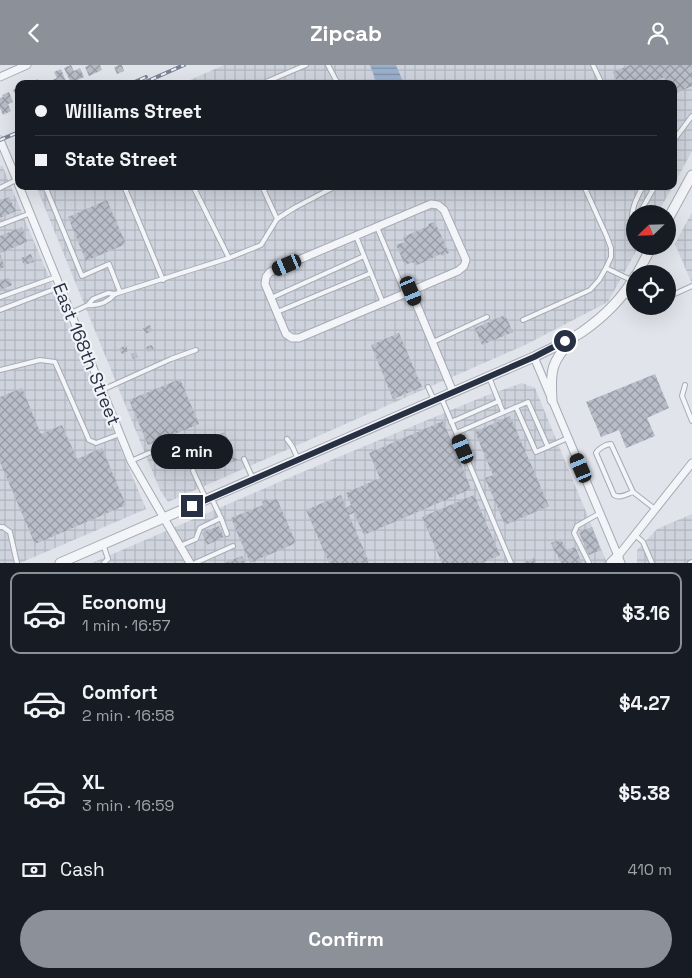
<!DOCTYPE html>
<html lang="en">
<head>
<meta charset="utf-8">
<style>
  body { margin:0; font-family:"Space Grotesk",sans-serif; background:#242831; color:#f1f3f6; height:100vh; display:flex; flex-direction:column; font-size:19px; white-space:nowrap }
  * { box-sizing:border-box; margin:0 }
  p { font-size:16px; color:#9ea1a6 }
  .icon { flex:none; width:28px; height:28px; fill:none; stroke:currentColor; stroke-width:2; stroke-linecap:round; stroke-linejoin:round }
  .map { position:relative; height:498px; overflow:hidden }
  .details { display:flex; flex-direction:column; background:#171b24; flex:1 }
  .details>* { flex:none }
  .top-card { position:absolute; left:15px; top:15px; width:662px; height:110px; border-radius:10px; box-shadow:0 5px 20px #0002; display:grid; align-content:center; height:110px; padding:0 20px; background:#171b24 }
  .needle { width:32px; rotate:247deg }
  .fabs { position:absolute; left:626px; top:140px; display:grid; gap:10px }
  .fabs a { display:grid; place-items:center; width:50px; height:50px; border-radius:50%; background:#171b24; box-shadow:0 5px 20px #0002; font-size:25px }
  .end { position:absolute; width:22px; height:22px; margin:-11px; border:6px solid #283143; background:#fff; box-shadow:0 0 0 2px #fff }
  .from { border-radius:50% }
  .bubble { position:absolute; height:35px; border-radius:18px; background:#171b24; box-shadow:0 5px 20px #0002; font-size:16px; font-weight:600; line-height:35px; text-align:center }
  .car { position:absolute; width:15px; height:30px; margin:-15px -8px; border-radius:6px; box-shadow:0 0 4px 1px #0007; background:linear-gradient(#222 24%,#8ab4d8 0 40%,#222 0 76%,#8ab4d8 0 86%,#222 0) }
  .top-card b { display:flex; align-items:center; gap:18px; height:48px; font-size:19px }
  .top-card b+b { border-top:1px solid #363941 }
  .top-card i { width:12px; height:12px; background:#f1f3f6 }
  ul { padding:9px 0 0; list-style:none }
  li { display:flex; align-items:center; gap:15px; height:82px; margin:0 10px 8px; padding:0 10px; border:2px solid transparent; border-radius:10px }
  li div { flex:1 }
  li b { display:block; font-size:19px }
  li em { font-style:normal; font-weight:600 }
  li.on { border-color:#8c9099 }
  li>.icon { width:45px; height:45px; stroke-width:1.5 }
  .pay { display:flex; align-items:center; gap:12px; height:55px; padding:0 20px; font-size:19px }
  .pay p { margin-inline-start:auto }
  .button { display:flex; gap:10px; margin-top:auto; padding:10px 20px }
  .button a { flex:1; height:58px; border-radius:30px; background:#8c9099; color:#fff; font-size:20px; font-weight:600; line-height:58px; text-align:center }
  header { display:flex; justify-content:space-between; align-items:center; height:65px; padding:0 20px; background:#8c9099; color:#fff; font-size:22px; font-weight:600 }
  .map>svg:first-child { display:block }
  .industrial { fill:url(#industrial-grid) }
  .water { fill:url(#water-rules) }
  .building { fill:url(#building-cross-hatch) }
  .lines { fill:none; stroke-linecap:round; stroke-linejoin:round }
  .service-casing { stroke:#a6abb5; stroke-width:6 }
  .minor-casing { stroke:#a6abb5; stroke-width:9 }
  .tertiary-casing { stroke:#a6abb5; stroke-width:11 }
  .service { stroke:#f4f5f8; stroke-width:4 }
  .minor { stroke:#f4f5f8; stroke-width:7 }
  .tertiary { stroke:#f4f5f8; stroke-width:9 }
  .rail-casing { stroke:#7a8295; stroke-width:4 }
  .rail { stroke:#f1f3f8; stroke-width:2; stroke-dasharray:5.5; stroke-linecap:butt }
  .route { stroke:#283143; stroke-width:6 }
  .labels { text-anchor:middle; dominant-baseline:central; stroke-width:4.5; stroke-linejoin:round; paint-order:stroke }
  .street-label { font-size:18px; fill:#283143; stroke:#f1f3f8 }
</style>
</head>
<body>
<header><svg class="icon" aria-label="back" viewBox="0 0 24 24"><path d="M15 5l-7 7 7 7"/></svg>Zipcab<svg class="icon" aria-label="person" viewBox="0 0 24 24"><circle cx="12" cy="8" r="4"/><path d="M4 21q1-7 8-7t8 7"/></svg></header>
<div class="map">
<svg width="692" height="498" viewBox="0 0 692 498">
  <defs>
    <pattern id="industrial-grid" width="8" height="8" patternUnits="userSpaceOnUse" patternTransform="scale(1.25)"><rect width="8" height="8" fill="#cfd3dd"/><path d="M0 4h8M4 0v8" fill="none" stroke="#b2b6bf"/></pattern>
    <pattern id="water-rules" width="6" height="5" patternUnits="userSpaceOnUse" patternTransform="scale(1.25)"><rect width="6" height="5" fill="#9ab0cc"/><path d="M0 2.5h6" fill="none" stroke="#7e90a7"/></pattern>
    <pattern id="building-cross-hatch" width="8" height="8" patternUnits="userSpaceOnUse" patternTransform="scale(1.25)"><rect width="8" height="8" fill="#b8bdc8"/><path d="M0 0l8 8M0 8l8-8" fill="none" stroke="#969aa4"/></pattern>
  </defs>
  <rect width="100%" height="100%" fill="#e1e4ea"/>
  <g class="industrial">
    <polygon points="224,0 692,0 692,86 674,119 674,19 181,19"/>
    <polygon points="2,100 146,444 20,498 0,498 0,102"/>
    <polygon points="36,121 673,121 657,149 635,149 635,181 639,181 608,237 525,280 168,437 160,425"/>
    <polygon points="692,147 692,219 675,179"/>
    <polygon points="522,318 535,323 607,498 92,498 293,411 485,331"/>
    <polygon points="692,449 692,498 637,498 637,485 657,464"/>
  </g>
  <polygon class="water" points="370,0 396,0 404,19 377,19"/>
  <g class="building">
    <polygon points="71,0 74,6 80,3 84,12 71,18 64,3"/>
    <polygon points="89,0 100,0 102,5 89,11 85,2"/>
    <polygon points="119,0 122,0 124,6 117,9 114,2"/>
    <polygon points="630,0 691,0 692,3 692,21 674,29 674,19 667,19 665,12 649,19 618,19 613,7"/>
    <polygon points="61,4 67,19 51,19 50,16 57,13 54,7"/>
    <polygon points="38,14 40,19 31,19 31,17"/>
    <polygon points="19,22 19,37 13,25"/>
    <polygon points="9,27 13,37 8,39 11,46 3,50 0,43 0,33 3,32 2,30"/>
    <polygon points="9,132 16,146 0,153 0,136"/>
    <polygon points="107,135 126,179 86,196 68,152"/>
    <polygon points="435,157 449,188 442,191 441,189 415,201 413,197 405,200 396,180 405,177 403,172 429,161 428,159"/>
    <polygon points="22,162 27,177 0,188 0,171"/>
    <polygon points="0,189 5,202 0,204"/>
    <polygon points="31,189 34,197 24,200 21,193"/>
    <polygon points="9,213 12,220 0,225 0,216"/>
    <polygon points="505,250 513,267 482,280 475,263"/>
    <polygon points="150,260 152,266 146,269 143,263"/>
    <polygon points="399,268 422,322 393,334 371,280"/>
    <polygon points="126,280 128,286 122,289 119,284"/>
    <polygon points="152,280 154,285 148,287 146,282"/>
    <polygon points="136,287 138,292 133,294 131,289"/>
    <polygon points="655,309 669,343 647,353 655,371 626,383 619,365 601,372 586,337"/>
    <polygon points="180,314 199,359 148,380 129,335"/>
    <polygon points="22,323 41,369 62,360 77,394 102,383 126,440 35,479 0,397 0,332"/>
    <polygon points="510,351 549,441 505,460 485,413 493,410 475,367"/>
    <polygon points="443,356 471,424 364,470 354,448 349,450 369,497 367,498 329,498 306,445 341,430 346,443 351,440 346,428 380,413 369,388"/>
    <polygon points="225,367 237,395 220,402 208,374"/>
    <polygon points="474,430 500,490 482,498 442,498 422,452"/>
    <polygon points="268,434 269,437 277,434 296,478 250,498 231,453 263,440 262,437"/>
    <polygon points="219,461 224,472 207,480 202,468"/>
    <polygon points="592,462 601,485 589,490 579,467"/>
    <polygon points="561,474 566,485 575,482 582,498 561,498 557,489 556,490 551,478"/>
    <polygon points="242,491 245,498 224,498"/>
    <polygon points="534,493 536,498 523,498"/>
  </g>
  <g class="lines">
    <g class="service-casing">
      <g id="service">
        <polyline points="328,0 338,19"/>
        <polyline points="593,0 602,19"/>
        <polyline points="261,19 306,0"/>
        <polyline points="674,75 692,51"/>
        <polyline points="45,121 82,211 109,199 120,227"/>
        <polyline points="124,121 163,215"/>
        <polyline points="193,121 229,193"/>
        <polyline points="262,121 277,154"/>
        <polyline points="0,123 18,114"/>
        <polyline points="639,149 655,121"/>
        <polyline points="0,160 31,148"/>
        <polyline points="377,162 405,229"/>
        <polyline points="356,171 383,238"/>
        <path d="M635,175C627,166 632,166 632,156C631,143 637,133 643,121"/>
        <polyline points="606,203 631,215"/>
        <polyline points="115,229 229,193 261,180 277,154 294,143 336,121"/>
        <polyline points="625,229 635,237"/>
        <polyline points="0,232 56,212"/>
        <polyline points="668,232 692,221"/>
        <polyline points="271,233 364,191"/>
        <polyline points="0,245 60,222"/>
        <polyline points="277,247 371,208"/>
        <path d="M71,248L88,240L93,234L108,228L115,229C108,237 98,241 88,240"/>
        <polyline points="523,255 590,225 599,215 606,203 611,192 611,183 607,172 584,121"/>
        <polyline points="433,277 487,252"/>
        <polyline points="0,305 40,295 55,297 89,375 96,378 120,369"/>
        <polyline points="489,312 503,347"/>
        <polyline points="685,320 682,331 692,356"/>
        <polyline points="428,322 434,335"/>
        <polyline points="102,325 171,294 196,285"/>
        <polyline points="441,332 511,498"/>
        <polyline points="516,342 528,337 548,382"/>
        <polyline points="451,357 499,336"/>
        <polyline points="456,368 516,342 536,387 568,373"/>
        <polyline points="287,374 292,381 298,394"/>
        <polyline points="244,394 253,414"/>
        <polyline points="131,396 149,388"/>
        <polyline points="193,406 206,434"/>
        <path d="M633,427L611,379C606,379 598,384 596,388L614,430C620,434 627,429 633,427L655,444"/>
        <polyline points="211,432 221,453"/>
        <polyline points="0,462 3,462 10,467 17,498"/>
        <polyline points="634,469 643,477 652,498"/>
        <polyline points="103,479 108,494 104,498"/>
        <polyline points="180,481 196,474 200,463 221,453 227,469"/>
        <polyline points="195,498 233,481"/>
        <polyline points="589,498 574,468 577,461 600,448"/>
        <polyline points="690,498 692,497"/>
      </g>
    </g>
    <g class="minor-casing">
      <g id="minor">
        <polyline points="0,12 27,0"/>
        <polyline points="0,75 19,120"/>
        <polyline points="19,121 131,396 190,498"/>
        <polyline points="411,226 299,273 292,273 286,269 265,219 266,212 270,207 431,139 438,140 444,145 466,195 464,201 458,206 411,226 453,327"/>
        <polyline points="534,292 621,498"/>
        <polyline points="618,491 692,398"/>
      </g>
    </g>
    <g class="tertiary-casing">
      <g id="tertiary">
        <polyline points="668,154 692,110"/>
        <polyline points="637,209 652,181"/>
        <path d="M552,335C550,307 551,295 573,275"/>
        <path d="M60,498L534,292C549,284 567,277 582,267C602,253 623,233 635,211"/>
        <polyline points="611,498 618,491"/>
      </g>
    </g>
    <use href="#service" class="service"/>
    <use href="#minor" class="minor"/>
    <use href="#tertiary" class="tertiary"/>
    <g class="rail-casing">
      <g id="rail">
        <polyline points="130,19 146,12"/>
        <polyline points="141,19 184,0"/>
        <polyline points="0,75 19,67"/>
      </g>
    </g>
    <use href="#rail" class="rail"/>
  </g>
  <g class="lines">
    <polyline class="route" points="192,441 534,292 565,276"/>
  </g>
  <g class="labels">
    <g class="street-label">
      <text transform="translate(87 289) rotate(68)">East 168th Street</text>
    </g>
  </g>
</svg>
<div class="fabs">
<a><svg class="needle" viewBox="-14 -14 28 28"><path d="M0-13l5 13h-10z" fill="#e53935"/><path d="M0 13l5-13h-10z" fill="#9ea1a6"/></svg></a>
<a><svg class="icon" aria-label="locate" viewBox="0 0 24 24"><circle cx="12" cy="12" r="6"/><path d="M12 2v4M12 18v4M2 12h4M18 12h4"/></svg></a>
</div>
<i class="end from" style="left:565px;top:276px"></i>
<i class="end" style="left:192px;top:441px"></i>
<div class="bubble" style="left:151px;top:369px;width:82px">2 min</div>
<i class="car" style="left:287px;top:200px;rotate:247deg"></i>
<i class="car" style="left:411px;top:226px;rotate:157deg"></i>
<i class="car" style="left:463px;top:384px;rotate:337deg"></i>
<i class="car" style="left:581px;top:403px;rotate:337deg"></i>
<div class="top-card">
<b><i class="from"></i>Williams Street</b>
<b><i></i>State Street</b>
</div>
</div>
<section class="details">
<ul>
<li class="on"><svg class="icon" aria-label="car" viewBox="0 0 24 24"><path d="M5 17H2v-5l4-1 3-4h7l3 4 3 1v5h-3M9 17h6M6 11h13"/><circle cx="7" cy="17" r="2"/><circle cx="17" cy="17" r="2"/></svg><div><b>Economy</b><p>1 min · 16:57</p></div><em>$3.16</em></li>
<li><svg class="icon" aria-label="car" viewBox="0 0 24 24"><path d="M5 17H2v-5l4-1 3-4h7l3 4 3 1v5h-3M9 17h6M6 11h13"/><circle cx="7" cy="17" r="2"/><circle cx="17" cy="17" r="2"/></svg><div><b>Comfort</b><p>2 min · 16:58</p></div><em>$4.27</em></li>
<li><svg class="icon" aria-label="car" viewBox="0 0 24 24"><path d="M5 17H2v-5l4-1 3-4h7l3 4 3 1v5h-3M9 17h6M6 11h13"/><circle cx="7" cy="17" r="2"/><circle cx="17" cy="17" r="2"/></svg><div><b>XL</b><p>3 min · 16:59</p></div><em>$5.38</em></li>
</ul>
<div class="pay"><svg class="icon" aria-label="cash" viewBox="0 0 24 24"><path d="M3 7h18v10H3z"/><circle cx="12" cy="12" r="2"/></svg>Cash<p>410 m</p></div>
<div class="button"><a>Confirm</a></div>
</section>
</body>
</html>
